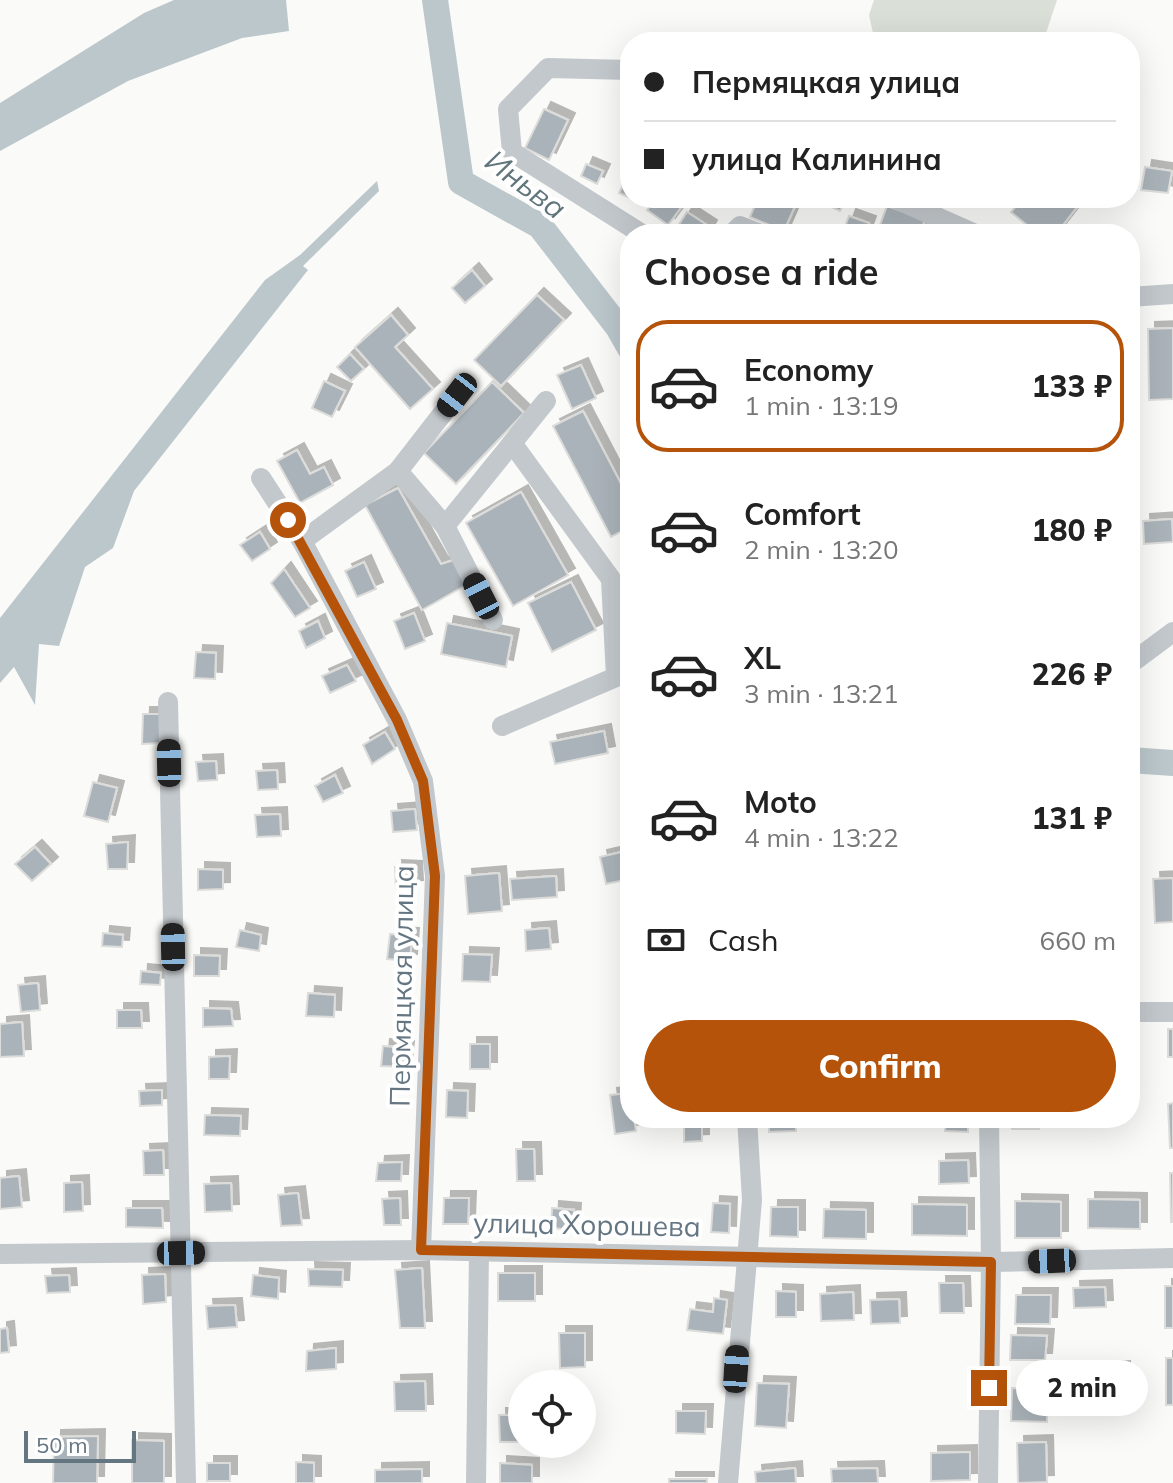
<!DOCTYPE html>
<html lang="en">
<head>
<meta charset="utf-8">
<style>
  body { margin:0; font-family:Mulish,sans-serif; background:#f2f2f2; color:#222; height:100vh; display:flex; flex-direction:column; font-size:30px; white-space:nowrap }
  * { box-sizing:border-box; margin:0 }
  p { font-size:26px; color:#767676 }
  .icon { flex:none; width:44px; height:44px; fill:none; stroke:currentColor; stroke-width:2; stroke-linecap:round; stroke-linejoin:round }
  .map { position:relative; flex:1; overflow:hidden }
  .sheet { position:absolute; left:620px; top:224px; width:520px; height:904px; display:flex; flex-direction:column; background:#fff; border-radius:32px; box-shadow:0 8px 32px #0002 }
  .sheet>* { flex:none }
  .banner { position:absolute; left:620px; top:32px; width:520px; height:176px; border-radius:32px; box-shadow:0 8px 32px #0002; display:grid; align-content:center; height:176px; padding:0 24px; background:#fff }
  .tools { position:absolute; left:508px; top:1370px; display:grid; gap:16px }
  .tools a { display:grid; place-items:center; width:88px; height:88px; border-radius:50%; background:#fff; box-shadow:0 8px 32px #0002; font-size:40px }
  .scale { position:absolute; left:24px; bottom:20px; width:112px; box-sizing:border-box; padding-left:8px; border:4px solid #657683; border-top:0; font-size:22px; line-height:28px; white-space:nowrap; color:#657683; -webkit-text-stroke:6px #fff; paint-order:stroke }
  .end { position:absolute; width:36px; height:36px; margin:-18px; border:10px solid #b45309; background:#fff; box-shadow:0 0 0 4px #fff }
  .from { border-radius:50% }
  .bubble { position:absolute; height:56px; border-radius:28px; background:#fff; box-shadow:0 8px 32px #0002; font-size:26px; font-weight:800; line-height:56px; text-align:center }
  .car { position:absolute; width:24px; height:48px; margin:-24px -12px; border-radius:10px; box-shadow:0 0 6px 2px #0007; background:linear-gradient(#222 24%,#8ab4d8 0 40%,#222 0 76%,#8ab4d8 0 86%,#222 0) }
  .banner b { display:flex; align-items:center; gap:28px; height:76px; font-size:30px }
  .banner b+b { border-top:2px solid #e0e0e0 }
  .banner i { width:20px; height:20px; background:#222 }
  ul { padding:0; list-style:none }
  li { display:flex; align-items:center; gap:24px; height:132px; margin:0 16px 12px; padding:0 8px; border:4px solid transparent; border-radius:32px }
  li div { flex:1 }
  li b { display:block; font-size:30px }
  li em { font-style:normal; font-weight:800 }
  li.selected { border-color:#b45309 }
  li>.icon { width:72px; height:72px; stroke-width:1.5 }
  h2 { padding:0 24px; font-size:36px; line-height:96px }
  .pay { display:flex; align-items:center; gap:20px; height:88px; padding:0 24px; font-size:30px }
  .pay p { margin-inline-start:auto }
  .cta { display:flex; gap:16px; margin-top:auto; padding:16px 24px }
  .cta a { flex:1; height:92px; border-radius:48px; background:#b45309; color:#fff; font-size:32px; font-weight:800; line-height:92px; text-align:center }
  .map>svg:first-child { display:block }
  .green { fill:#dadfd7 }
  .water { fill:#bbc7cb }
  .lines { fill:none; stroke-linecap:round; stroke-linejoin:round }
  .river { stroke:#bbc7cb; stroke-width:26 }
  .building { fill:#aab3b9; stroke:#dcdcda; stroke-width:2; filter:url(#shadow) }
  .minor { stroke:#c3c8cc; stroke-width:20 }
  .route { stroke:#b45309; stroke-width:10 }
  .labels { text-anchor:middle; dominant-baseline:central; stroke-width:8; stroke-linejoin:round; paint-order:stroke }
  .street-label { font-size:28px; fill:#657683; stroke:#fff }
  .water-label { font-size:30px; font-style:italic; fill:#60757c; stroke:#fff }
</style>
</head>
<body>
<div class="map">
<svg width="1173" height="1483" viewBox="0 0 1173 1483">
  <defs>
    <filter id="shadow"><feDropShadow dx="7" dy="-7" stdDeviation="0" flood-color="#0004"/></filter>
  </defs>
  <rect width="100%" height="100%" fill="#fafaf8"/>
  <polygon class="green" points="874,0 1057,0 1043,42 875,42 869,15"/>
  <g class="water">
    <polygon points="174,0 286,0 289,31 242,38 128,81 0,151 0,103 144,13"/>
    <polygon points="377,181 379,191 303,266 308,270 134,491 113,548 85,567 59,646 39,644 35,705 14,667 0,683 0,618 265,280 300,255"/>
  </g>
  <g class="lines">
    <g class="river">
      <polyline points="435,0 461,182 540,226 618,327 630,348"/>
      <polyline points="1130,760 1173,763"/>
    </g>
  </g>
  <g class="building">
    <polygon points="544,109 568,120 549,160 525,148"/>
    <polygon points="586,164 603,171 597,184 581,176"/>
    <polygon points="1145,167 1172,171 1168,193 1141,190"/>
    <polygon points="630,169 630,198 619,193"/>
    <polygon points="656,198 671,198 682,206 668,225 647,210"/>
    <polygon points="758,198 776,198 795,206 784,231 750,217"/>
    <polygon points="813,198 846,198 840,211"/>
    <polygon points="1023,198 1084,198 1056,234 1038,234 1011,212"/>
    <polygon points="887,206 925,219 920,234 904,234 880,225"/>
    <polygon points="687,212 710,227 706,234 684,234 676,229"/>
    <polygon points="849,216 869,223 865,234 843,232"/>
    <polygon points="472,270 485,286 465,303 452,288"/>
    <polygon points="537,295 564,320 501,386 474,360"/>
    <polygon points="391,315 408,335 395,347 433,389 410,409 355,347"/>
    <polygon points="1173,328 1173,399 1149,400 1148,329"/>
    <polygon points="350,354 364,369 351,381 337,367"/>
    <polygon points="581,365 596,398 572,409 557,375"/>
    <polygon points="324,381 345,391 332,417 312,408"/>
    <polygon points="492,382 524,413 456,484 424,453"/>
    <polygon points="583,411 630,501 630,527 611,537 553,426"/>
    <polygon points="297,450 310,474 324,467 333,485 300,503 277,461"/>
    <polygon points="398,488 441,564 454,560 466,585 422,610 365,505"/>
    <polygon points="521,492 568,575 513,606 466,523"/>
    <polygon points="1172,519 1173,542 1144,544 1143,521"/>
    <polygon points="260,532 270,549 252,561 240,545"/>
    <polygon points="364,562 376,589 357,597 345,571"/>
    <polygon points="284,569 310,608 295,617 271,583"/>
    <polygon points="571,582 596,630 552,652 528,603"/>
    <polygon points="414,613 425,641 405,649 394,621"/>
    <polygon points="318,621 325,638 306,648 299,631"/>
    <polygon points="447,623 512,636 506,667 441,654"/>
    <polygon points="196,652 216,653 215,679 194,678"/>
    <polygon points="347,665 356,681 330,693 322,676"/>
    <polygon points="143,714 161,714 161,743 142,744"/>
    <polygon points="604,731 608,753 555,764 550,742"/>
    <polygon points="385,732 395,749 372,764 363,745"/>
    <polygon points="216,761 217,780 198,781 196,762"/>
    <polygon points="277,770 278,789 258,790 256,771"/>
    <polygon points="335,775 343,793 323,802 315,786"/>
    <polygon points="93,782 117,788 108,822 84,816"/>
    <polygon points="415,809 417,830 393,832 391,811"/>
    <polygon points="280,814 281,836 257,837 255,815"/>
    <polygon points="128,842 127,869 108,869 106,844"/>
    <polygon points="35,847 51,864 32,881 15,864"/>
    <polygon points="630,850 630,879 606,884 600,857"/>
    <polygon points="395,867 415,868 416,887 396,889"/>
    <polygon points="198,869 223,870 223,889 198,890"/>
    <polygon points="499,873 502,911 468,914 465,876"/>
    <polygon points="556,876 557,897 512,900 510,879"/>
    <polygon points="1173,878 1173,922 1155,923 1153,879"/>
    <polygon points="549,928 551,949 526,951 525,930"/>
    <polygon points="240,930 261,935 259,951 236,947"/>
    <polygon points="103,933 123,935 122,947 102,946"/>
    <polygon points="390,934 412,935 410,961 387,959"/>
    <polygon points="463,954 492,955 490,982 462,981"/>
    <polygon points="194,955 220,956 219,976 194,976"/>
    <polygon points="141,971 161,973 160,985 140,984"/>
    <polygon points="38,983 40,1010 21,1012 18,985"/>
    <polygon points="308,993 335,995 334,1017 306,1016"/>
    <polygon points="203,1008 231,1009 233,1026 203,1027"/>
    <polygon points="117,1010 141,1010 142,1028 117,1028"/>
    <polygon points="22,1022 24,1056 0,1057 0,1024"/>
    <rect x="1168" y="1029" width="5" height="28"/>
    <rect x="470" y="1044" width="20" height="25"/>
    <polygon points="383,1046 407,1048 405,1067 381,1066"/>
    <polygon points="230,1056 229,1079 209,1079 209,1057"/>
    <polygon points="162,1090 162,1105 140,1106 139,1091"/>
    <polygon points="447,1090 468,1091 467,1118 446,1117"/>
    <polygon points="630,1093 630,1118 634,1118 636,1131 615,1134 610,1095"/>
    <polygon points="1173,1103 1173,1148 1170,1148 1168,1104"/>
    <polygon points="205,1115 241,1116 240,1136 204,1135"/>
    <polygon points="684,1118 702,1118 702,1141 684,1142"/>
    <polygon points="769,1118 795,1118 796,1131 769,1132"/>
    <polygon points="946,1118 968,1118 968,1132 945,1131"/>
    <polygon points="1012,1118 1038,1118 1039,1129 1012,1129"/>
    <polygon points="516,1149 534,1149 535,1181 517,1181"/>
    <polygon points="163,1150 164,1175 144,1175 143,1151"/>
    <polygon points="968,1160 969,1183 939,1184 939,1161"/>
    <polygon points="402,1162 401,1181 376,1181 378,1163"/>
    <polygon points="1170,1173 1173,1173 1173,1222 1171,1222"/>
    <polygon points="19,1176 22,1207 0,1209 0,1178"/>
    <polygon points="82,1182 83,1211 64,1212 64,1183"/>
    <polygon points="231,1183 232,1211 205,1212 204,1184"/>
    <polygon points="298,1193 302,1225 281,1226 278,1195"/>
    <polygon points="400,1198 401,1225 384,1225 382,1199"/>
    <polygon points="444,1198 469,1198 468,1224 443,1224"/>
    <polygon points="1088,1199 1140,1200 1140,1229 1088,1228"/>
    <polygon points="1015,1201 1061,1202 1061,1238 1015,1238"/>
    <polygon points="713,1203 730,1204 729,1233 711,1232"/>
    <polygon points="912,1204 967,1205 967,1236 912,1235"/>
    <polygon points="771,1207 798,1207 798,1237 770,1236"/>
    <polygon points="126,1208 162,1208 163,1228 126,1227"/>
    <polygon points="552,1208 574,1210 573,1230 551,1228"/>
    <polygon points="824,1209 866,1210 866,1239 823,1238"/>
    <polygon points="422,1268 425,1328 400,1328 395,1270"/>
    <polygon points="308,1269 343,1270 342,1287 309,1286"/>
    <rect x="498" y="1273" width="37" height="28"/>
    <polygon points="165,1274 166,1302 143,1304 142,1275"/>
    <polygon points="69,1275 70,1292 47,1293 45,1276"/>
    <polygon points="253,1275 279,1278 278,1299 251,1296"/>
    <polygon points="939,1283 963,1283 964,1313 940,1313"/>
    <rect x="1165" y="1286" width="8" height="42"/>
    <polygon points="1105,1287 1106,1307 1074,1308 1073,1288"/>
    <polygon points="776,1291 796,1292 796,1317 776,1317"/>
    <polygon points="853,1292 854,1320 821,1321 820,1294"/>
    <polygon points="1016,1295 1051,1295 1050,1324 1015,1324"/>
    <polygon points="714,1298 727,1300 723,1334 687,1330 690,1309 713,1312"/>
    <polygon points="899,1299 900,1323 871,1324 870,1300"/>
    <polygon points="235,1305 237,1327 208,1329 206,1306"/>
    <polygon points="7,1328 9,1352 0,1353 0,1329"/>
    <polygon points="559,1333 585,1333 585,1367 560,1368"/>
    <polygon points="1011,1335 1047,1336 1045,1360 1010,1360"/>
    <polygon points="336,1348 336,1369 306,1371 307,1351"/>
    <rect x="1166" y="1358" width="7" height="47"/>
    <polygon points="1123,1368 1123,1398 1099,1398 1099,1369"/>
    <polygon points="425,1381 426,1411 395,1411 394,1382"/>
    <polygon points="757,1383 789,1384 786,1428 755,1426"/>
    <polygon points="1012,1388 1048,1389 1047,1422 1011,1421"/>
    <polygon points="676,1411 706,1411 705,1434 676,1433"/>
    <polygon points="499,1415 521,1415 521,1442 500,1442"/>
    <polygon points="98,1436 97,1483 53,1483 54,1437"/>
    <polygon points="132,1440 164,1441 164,1483 132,1483"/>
    <polygon points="1046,1442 1047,1482 1018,1483 1017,1443"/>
    <polygon points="970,1452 970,1480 931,1481 931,1453"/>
    <polygon points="296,1462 314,1463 314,1483 296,1483"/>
    <rect x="207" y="1463" width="23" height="18"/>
    <polygon points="500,1463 532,1465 532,1483 500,1483"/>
    <polygon points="795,1468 796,1483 756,1483 755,1472"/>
    <polygon points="877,1468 878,1483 832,1483 831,1469"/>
    <polygon points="422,1469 422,1483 375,1483 375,1470"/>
    <rect x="669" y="1479" width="38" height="4"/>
  </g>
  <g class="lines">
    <g class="minor">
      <polyline points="630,70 548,68 508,109 512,152 642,234"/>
      <polyline points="894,198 975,234"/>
      <polyline points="732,234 740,226 761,234"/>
      <polyline points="1130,297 1173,294"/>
      <polyline points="398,471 445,526 546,401"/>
      <polyline points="261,478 302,541 397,720 423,781 435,876 421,1250"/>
      <polyline points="445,526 493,620"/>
      <polyline points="302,541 398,471 457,395"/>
      <polyline points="1130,664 1173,632"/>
      <polyline points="168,702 186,1483"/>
      <polyline points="502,726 616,677 611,579 512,443"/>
      <polyline points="1130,1012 1173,1012"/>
      <polyline points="0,1254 421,1250 991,1262 1173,1258"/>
      <polyline points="476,1483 479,1251"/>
      <polyline points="728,1483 752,1200 747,1118"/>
      <polyline points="988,1483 991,1262 989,1118"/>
    </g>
  </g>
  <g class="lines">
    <polyline class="route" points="288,520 397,720 423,781 435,876 421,1250 991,1262 989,1388"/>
  </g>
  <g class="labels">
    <g class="street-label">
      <text transform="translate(401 986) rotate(-89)">Пермяцкая улица</text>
      <text transform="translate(587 1224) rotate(1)">улица Хорошева</text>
    </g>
    <g class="water-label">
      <text transform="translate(526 184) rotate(37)">Иньва</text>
    </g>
  </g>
</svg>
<div class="tools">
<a><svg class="icon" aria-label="locate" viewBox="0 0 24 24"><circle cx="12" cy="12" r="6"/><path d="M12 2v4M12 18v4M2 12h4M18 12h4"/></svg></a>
</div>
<div class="scale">50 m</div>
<i class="end from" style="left:288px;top:520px"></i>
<i class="end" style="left:989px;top:1388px"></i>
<div class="bubble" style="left:1016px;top:1360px;width:132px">2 min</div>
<i class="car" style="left:457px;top:395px;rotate:218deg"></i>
<i class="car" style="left:481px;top:596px;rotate:333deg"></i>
<i class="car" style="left:169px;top:763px;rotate:359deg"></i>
<i class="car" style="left:173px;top:947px;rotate:359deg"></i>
<i class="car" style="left:181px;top:1253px;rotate:89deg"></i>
<i class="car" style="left:1052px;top:1261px;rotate:268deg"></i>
<i class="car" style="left:736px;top:1369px;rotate:4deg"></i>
<div class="banner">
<b><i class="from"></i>Пермяцкая улица</b>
<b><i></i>улица Калинина</b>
</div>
<section class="sheet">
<h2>Choose a ride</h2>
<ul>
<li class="selected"><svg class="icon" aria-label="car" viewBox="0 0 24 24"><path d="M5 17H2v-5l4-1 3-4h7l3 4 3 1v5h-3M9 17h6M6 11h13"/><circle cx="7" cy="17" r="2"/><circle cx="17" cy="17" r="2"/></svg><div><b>Economy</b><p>1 min · 13:19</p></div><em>133 ₽</em></li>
<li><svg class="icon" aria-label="car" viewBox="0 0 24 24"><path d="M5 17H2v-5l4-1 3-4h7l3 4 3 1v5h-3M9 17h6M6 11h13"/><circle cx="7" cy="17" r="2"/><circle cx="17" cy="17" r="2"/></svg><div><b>Comfort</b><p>2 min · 13:20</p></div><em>180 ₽</em></li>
<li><svg class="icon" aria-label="car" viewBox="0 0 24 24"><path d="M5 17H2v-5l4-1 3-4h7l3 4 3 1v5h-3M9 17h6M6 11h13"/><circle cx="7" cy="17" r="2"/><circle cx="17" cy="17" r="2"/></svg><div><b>XL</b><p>3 min · 13:21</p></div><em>226 ₽</em></li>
<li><svg class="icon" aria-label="car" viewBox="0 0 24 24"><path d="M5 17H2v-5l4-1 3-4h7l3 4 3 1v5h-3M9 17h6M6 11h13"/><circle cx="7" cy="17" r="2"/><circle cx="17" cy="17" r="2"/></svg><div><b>Moto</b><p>4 min · 13:22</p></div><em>131 ₽</em></li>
</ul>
<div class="pay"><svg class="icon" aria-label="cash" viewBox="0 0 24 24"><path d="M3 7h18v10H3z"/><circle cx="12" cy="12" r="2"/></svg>Cash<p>660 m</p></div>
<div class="cta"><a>Confirm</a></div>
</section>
</div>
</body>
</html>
